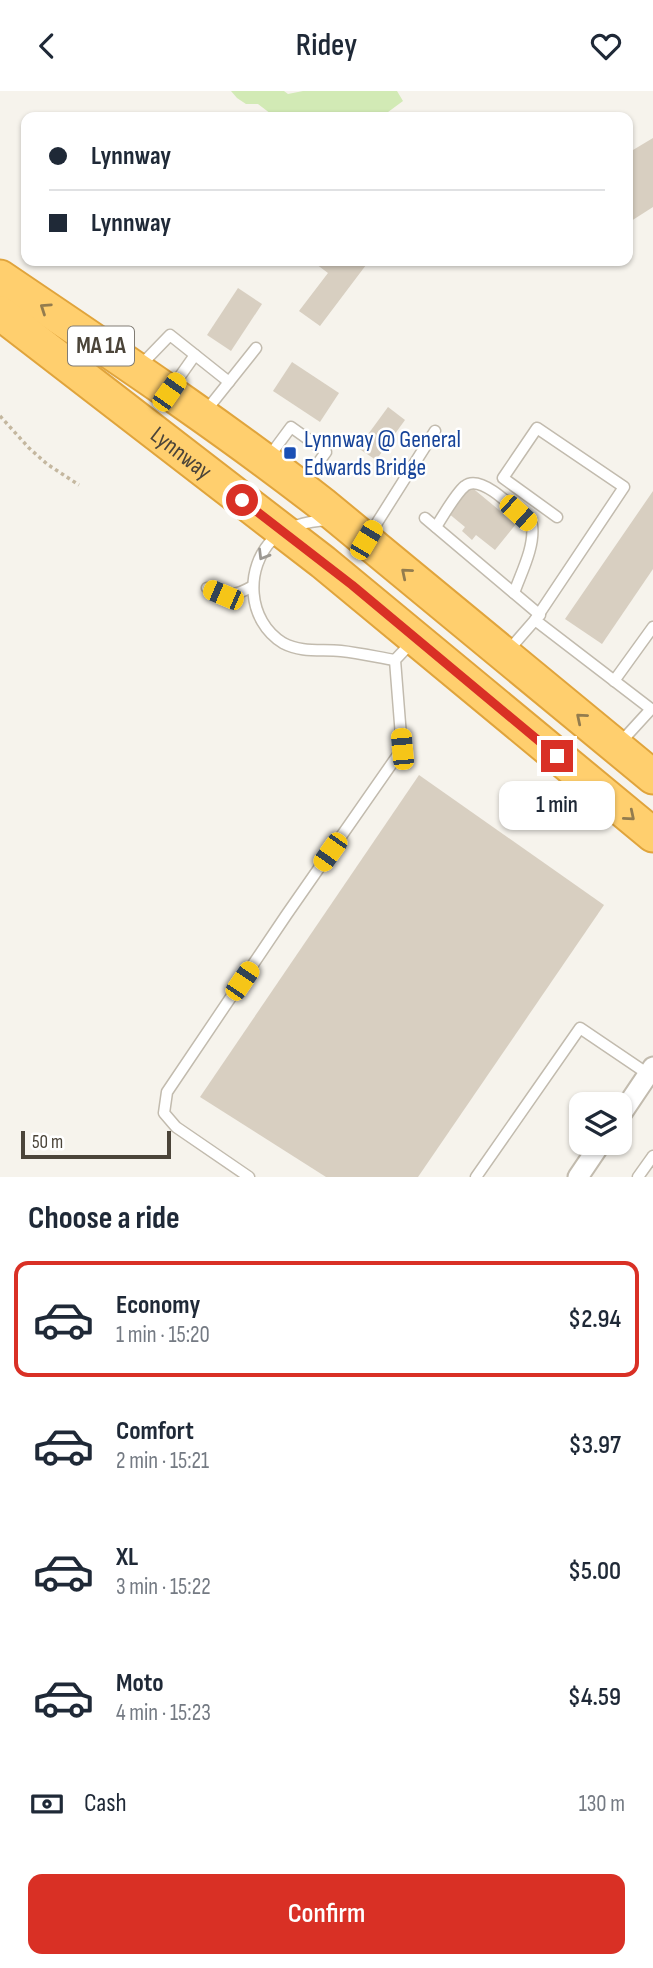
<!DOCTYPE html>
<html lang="en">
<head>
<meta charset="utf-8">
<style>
  body { margin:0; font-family:"Sofia Sans Condensed",sans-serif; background:#f2f2f3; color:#1f2937; height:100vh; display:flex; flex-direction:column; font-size:26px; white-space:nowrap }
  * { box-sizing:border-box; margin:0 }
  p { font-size:23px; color:#747a83 }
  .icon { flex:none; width:38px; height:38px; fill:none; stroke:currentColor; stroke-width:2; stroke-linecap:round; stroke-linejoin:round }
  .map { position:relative; height:1086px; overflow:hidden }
  .sheet { display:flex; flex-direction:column; background:#fff; flex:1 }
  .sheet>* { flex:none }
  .top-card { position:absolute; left:21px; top:21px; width:612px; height:154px; border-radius:14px; box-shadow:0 2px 5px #0004; display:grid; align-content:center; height:154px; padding:0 28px; background:#fff }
  .tools { position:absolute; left:569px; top:1001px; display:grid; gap:14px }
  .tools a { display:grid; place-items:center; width:63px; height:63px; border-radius:14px; background:#fff; box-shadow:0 2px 5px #0004; font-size:35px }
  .scale { position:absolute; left:21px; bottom:18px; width:150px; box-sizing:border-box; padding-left:7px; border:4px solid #4b4439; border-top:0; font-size:19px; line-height:24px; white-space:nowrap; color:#4b4439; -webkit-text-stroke:5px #fff; paint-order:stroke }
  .end { position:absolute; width:32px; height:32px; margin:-16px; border:9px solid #d93025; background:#fff; box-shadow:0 0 0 4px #fff }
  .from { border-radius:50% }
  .bubble { position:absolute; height:49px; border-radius:14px; background:#fff; box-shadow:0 2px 5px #0004; font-size:23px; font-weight:600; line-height:49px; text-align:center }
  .car { position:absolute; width:21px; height:42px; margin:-21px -10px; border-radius:9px; box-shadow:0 0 5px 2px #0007; background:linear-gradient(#f5c518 24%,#345 0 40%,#f5c518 0 76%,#345 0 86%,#f5c518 0) }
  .top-card b { display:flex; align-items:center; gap:24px; height:66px; font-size:26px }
  .top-card b+b { border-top:2px solid #e0e1e3 }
  .top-card i { width:18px; height:18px; background:#1f2937 }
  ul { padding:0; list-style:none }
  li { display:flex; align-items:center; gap:21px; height:116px; margin:0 14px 10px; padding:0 14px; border:4px solid transparent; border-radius:14px }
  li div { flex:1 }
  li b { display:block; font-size:26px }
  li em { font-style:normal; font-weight:600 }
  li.selected { border-color:#d93025 }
  li>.icon { width:63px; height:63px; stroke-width:1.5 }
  h2 { padding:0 28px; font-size:32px; line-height:84px }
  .pay { display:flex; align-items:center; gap:18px; height:77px; padding:0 28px; font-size:26px }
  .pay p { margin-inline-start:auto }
  .cta { display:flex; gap:14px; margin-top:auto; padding:14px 28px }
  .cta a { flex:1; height:80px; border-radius:14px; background:#d93025; color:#fff; font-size:28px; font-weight:600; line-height:80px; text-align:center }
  header { display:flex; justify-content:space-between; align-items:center; height:91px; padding:0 28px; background:#fff; font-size:32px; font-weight:600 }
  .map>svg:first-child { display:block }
  .green { fill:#d2eab5 }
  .building { fill:#d8cfc1 }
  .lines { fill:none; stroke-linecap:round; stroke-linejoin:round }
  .lane-casing { stroke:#c2bbae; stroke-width:13 }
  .street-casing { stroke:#c2bbae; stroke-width:23 }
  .highway-casing { stroke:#e0a43c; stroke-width:37 }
  .path { stroke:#c4b79f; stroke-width:3.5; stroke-dasharray:3.5 3.5; stroke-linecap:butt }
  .lane { stroke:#fff; stroke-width:10 }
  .street { stroke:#fff; stroke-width:19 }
  .highway { stroke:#ffcf6e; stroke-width:33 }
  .oneway { stroke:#937c4e }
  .oneway2 { stroke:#9c9892 }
  .route { stroke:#d93025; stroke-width:9 }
  .transit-dot { fill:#1a4fb4; stroke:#fff; stroke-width:2.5 }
  .labels { text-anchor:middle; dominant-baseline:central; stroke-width:5; stroke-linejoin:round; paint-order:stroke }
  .shield { fill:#fff; stroke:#817c74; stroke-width:2 }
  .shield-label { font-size:23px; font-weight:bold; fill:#4b4439 }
  .transit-label { font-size:24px; fill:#164399; stroke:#fff; text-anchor:start }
  .street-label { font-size:24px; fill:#4b4439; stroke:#fff }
</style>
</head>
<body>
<header><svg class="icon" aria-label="back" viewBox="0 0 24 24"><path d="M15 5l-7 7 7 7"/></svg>Ridey<svg class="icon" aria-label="heart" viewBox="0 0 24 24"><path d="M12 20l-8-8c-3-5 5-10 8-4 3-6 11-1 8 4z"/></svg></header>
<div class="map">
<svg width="653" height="1086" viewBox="0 0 653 1086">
  <rect width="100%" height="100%" fill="#f6f3ec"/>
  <polygon class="green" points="231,0 284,0 288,3 303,0 397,0 403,10 384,24 377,26 275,26 258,13 246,13 237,7"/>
  <g class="building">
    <polygon points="653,47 653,116 628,132 628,62"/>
    <polygon points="319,170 360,170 366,174 320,235 299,220 328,182 316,173"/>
    <polygon points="238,197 262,213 231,260 207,244"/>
    <polygon points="292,271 339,302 320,331 273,300"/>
    <polygon points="388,316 405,329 376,369 358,357"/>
    <polygon points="470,395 516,433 495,459 476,444 472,449 462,440 465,436 448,422"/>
    <polygon points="653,400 653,478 602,553 565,528"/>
    <polygon points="419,684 604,814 418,1086 326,1086 200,1006"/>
  </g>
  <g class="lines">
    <g class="lane-casing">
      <g id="lane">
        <polyline points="139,276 170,244 229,291"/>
        <polyline points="171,298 195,264"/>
        <polyline points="205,321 256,257"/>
        <polyline points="268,367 291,336 326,361 303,393"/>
        <polyline points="425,427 540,524"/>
        <path d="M328,429C308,430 289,434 273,448C244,477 247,530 283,552C302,562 321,558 341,560C359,562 377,566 395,569"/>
        <path d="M436,436C443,425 456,402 465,395C482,381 519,423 532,434C535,456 521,482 514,502"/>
        <polyline points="368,446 435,340"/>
        <path d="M207,497C227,506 234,506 253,495"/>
        <polyline points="535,529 624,396 537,337 503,387 557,426"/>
        <polyline points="508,560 535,529 651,618 619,653"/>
        <polyline points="614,590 653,536"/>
        <polyline points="249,1086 176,1036 164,1022 167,1001 287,823 402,658 395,569 412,551"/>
        <polyline points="476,1086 580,937 648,983"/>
        <polyline points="638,1086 653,1065"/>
      </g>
    </g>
    <g class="street-casing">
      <g id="street">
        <polyline points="620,1025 653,976"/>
        <polyline points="578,1086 601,1052"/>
      </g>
    </g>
    <g class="highway-casing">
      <g id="highway">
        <path d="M0,186C109,260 218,332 322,413L653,686"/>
        <path id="s1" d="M0,222L323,471L653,744"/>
      </g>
    </g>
    <polyline class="path" points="0,325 29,357 47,373 79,394"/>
    <use href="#lane" class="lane"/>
    <use href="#street" class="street"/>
    <use href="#highway" class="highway"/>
  </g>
  <defs><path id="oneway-chevron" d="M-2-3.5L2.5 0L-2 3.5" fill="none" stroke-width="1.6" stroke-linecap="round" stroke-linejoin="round" transform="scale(1.75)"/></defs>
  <g class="oneway">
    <use href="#oneway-chevron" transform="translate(45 217) rotate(-146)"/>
    <use href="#oneway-chevron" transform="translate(406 482) rotate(-140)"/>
    <use href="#oneway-chevron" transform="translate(581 627) rotate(-140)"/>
    <use href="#oneway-chevron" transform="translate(630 725) rotate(40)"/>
  </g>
  <use class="oneway2" href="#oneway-chevron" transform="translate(263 464) rotate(121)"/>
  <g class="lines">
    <polyline class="route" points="242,409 352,494 557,665"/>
  </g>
  <rect class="transit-dot" x="283" y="355" width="14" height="14" rx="3.5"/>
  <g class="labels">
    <rect class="shield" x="68" y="235.5" width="66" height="39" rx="5"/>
    <g class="shield-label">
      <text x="101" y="255">MA 1A</text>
    </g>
    <g class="transit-label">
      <text x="304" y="348">Lynnway @ General<tspan x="304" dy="28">Edwards Bridge</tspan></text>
    </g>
    <g class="street-label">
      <text stroke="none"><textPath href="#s1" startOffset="229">Lynnway</textPath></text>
    </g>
  </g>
</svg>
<div class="tools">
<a><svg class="icon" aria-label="layers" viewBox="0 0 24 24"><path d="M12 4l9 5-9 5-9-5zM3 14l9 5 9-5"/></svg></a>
</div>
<div class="scale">50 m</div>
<i class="end from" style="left:242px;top:409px"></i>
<i class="end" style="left:557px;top:665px"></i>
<div class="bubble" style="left:499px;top:690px;width:116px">1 min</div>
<i class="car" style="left:169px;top:301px;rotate:35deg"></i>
<i class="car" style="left:518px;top:422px;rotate:132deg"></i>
<i class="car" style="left:366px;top:449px;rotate:31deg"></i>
<i class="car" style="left:223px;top:504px;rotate:293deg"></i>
<i class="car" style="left:402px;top:658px;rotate:355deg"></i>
<i class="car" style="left:330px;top:761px;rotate:215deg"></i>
<i class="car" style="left:242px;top:890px;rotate:34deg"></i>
<div class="top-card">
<b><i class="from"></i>Lynnway</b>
<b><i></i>Lynnway</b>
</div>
</div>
<section class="sheet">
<h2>Choose a ride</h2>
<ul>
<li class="selected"><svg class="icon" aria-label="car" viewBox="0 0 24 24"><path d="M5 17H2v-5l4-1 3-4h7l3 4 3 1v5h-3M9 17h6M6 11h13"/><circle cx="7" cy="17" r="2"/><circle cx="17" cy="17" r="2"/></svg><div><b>Economy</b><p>1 min · 15:20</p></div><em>$2.94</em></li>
<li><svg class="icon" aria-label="car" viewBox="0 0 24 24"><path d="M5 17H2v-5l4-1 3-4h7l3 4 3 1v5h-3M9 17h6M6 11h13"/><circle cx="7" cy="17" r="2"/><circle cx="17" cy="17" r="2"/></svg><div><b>Comfort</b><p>2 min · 15:21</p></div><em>$3.97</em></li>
<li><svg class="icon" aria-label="car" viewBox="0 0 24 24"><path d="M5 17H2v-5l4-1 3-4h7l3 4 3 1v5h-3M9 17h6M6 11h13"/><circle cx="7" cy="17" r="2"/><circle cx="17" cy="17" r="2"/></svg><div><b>XL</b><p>3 min · 15:22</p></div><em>$5.00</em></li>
<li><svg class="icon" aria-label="car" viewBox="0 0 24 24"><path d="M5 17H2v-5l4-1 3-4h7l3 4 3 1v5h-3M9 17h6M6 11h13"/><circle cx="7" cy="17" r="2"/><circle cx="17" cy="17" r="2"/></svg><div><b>Moto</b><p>4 min · 15:23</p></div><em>$4.59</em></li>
</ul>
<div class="pay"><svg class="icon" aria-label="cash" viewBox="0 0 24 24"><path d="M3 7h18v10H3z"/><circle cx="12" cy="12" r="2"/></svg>Cash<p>130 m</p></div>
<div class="cta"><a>Confirm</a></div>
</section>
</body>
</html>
